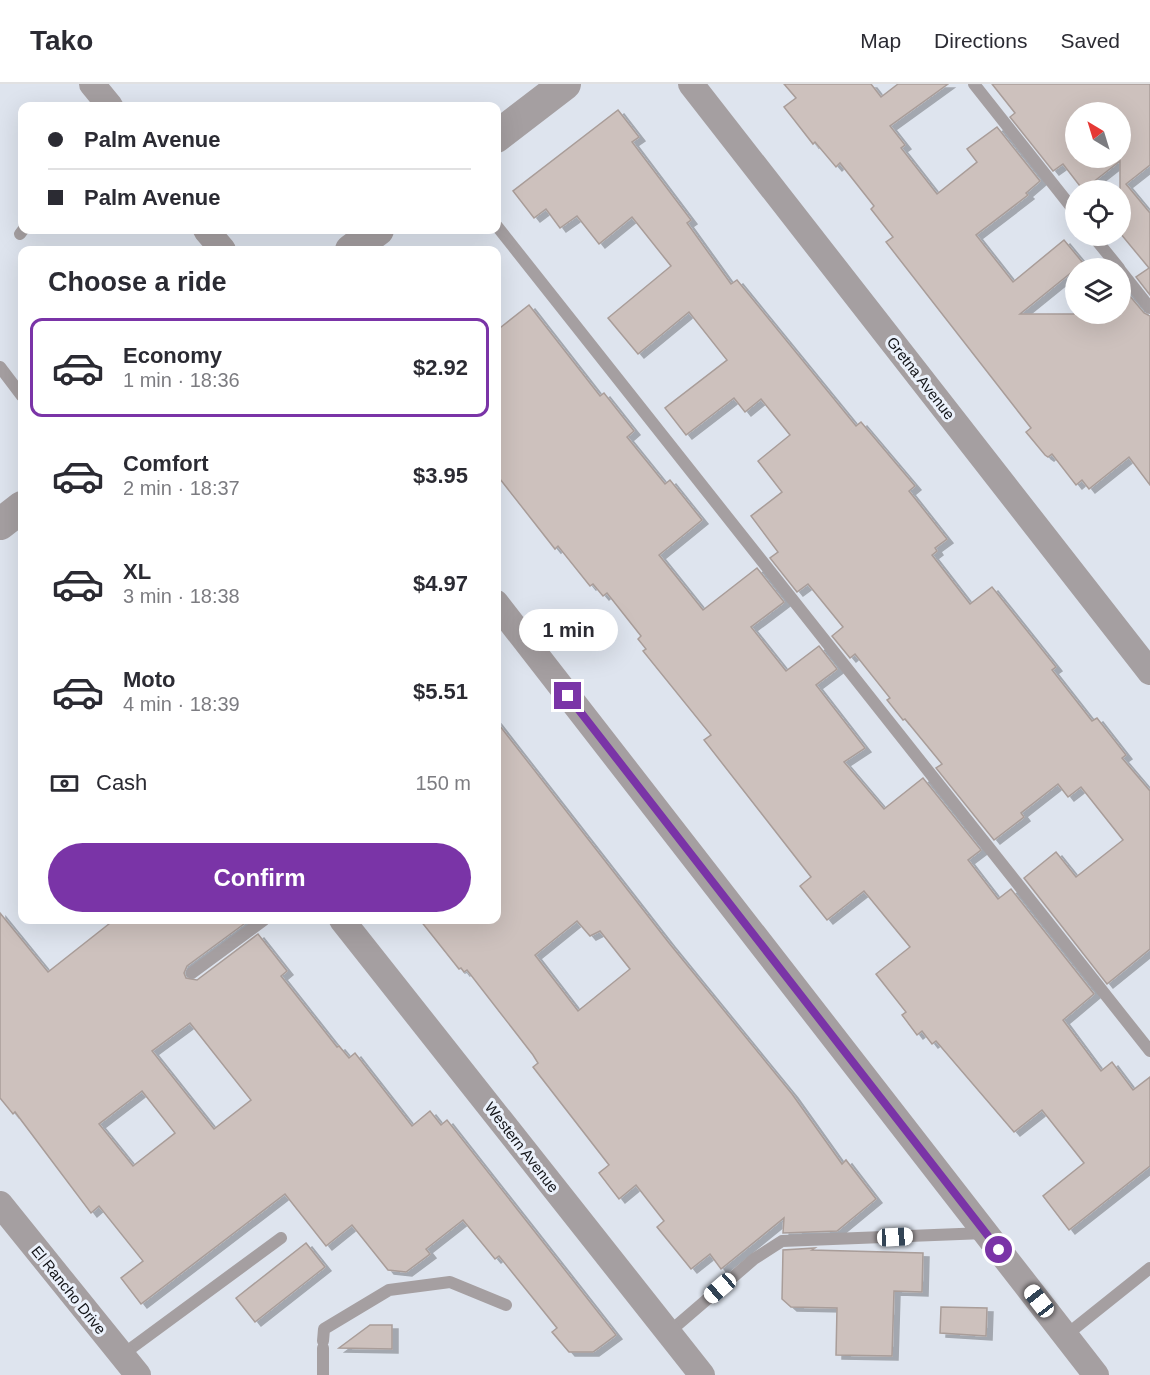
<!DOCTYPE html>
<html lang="en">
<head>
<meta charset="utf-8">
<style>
  body { margin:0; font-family:Helvetica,sans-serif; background:#f7f7f7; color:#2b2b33; height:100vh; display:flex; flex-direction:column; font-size:22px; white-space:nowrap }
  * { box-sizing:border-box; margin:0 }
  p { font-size:20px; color:#7c7c81 }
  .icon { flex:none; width:33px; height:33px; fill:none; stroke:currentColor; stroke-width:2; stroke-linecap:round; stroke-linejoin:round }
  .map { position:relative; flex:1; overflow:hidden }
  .side { position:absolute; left:18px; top:162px; width:483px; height:678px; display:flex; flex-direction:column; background:#fff; border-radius:12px; box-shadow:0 6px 24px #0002 }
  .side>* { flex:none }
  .guide { position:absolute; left:18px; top:18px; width:483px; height:132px; border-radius:12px; box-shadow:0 6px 24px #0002; display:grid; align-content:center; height:132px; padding:0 30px; background:#fff }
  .needle { width:39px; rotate:322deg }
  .fabs { position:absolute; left:1065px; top:18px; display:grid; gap:12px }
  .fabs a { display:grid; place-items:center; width:66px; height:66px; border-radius:50%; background:#fff; box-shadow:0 6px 24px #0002; font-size:30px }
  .end { position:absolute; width:27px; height:27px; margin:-14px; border:8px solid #7a34a7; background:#fff; box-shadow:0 0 0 3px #fff }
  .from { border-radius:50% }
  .bubble { position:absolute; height:42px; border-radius:21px; background:#fff; box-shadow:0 6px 24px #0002; font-size:20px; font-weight:700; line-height:42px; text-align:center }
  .car { position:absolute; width:18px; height:36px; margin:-18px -9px; border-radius:8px; box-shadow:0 0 4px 2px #0007; background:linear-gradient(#fff 24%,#345 0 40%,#fff 0 76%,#345 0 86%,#fff 0) }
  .guide b { display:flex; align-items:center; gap:21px; height:57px; font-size:22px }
  .guide b+b { border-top:2px solid #e1e1e2 }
  .guide i { width:15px; height:15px; background:#2b2b33 }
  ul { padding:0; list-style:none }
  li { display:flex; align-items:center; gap:18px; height:99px; margin:0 12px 9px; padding:0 18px; border:3px solid transparent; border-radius:12px }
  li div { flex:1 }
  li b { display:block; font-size:22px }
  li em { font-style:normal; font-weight:700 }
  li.selected { border-color:#7a34a7 }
  li>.icon { width:54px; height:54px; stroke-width:1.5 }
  h2 { padding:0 30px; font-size:27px; line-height:72px }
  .pay { display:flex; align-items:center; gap:15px; height:66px; padding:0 30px; font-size:22px }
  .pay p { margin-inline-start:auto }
  .button { display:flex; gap:12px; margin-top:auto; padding:12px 30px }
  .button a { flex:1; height:69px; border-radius:36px; background:#7a34a7; color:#fff; font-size:24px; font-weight:700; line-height:69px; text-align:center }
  header { display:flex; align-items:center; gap:36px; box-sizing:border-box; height:84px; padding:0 30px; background:#fff; border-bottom:2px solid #e1e1e2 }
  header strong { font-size:28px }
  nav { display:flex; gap:33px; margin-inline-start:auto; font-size:21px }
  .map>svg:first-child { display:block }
  .building { fill:#cdc1bd; stroke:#a99d99; stroke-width:1.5; fill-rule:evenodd; filter:url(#shadow) }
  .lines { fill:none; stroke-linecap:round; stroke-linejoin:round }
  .service { stroke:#a59fa1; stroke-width:12 }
  .minor { stroke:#a59fa1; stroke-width:26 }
  .tertiary { stroke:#a59fa1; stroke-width:32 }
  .route { stroke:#7a34a7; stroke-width:8 }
  .labels { text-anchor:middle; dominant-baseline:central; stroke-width:6; stroke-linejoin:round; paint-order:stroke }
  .street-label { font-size:15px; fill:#121317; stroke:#ebf1fb }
</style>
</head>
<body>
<header>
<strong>Tako</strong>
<nav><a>Map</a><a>Directions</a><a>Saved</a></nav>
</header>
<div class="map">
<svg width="1150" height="1291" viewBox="0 0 1150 1291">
  <defs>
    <filter id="shadow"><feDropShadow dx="6" dy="4" stdDeviation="0" flood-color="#0004"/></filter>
  </defs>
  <rect width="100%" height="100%" fill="#dee4ee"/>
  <g class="building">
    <polygon points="784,0 871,0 881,13 898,0 948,0 890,42 905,61 901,64 937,110 977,78 967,65 997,43 1040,97 1026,109 1028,111 976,151 1013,198 1064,156 1083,179 1020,230 1120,230 1120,206 1123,204 1144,229 1150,232 1150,401 1129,373 1089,405 1082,396 1076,401 1052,370 1048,373 1045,371 1026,348 1031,344 886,158 893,153 871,125 874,122 840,79 836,83 815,58 813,60 784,23 796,14"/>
    <path d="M992,0H1150V81L1126,100L1150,129V211L1136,193L1149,184L1120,149V77L1083,106L1063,80L1053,87L1010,33L1015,29ZM1076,28H1120V74H1076Z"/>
    <polygon points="618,26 639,53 632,58 691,136 687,139 731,200 737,196 856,342 861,338 915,402 909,407 947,455 935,464 937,467 932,471 970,520 992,503 1056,583 1052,586 1092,637 1097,634 1126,671 1122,674 1150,707 1150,865 1107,900 1024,794 1056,768 1076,793 1123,756 1081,703 1068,713 1058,700 1021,729 1024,733 994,756 936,684 942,680 905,635 903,636 887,616 890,614 855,570 850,574 832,552 843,543 808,500 797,508 770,474 778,468 751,432 782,408 758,377 790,351 761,315 745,328 734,314 686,351 665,324 727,276 689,228 638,270 608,234 671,182 632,133 599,160 577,132 560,144 546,125 534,134 513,107"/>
    <polygon points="529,221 600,312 604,309 634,347 627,353 665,400 670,396 702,436 659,471 703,526 757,484 784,518 751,543 786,587 819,562 837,585 816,601 865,664 844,678 884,725 923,694 981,766 968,776 998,815 1011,805 1094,910 1063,936 1101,987 1112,978 1133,1006 1150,993 1150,1082 1069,1146 1043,1112 1084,1079 1042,1026 1014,1048 936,957 932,960 922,947 917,951 902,931 906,928 876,890 910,863 864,807 827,836 800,802 811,793 704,656 711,651 643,567 646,565 638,555 641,552 607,509 603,512 593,500 590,502 558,462 555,465 496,390 496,247"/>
    <path d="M496,637L669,859L792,1010L842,1080L846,1076L876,1115L837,1147L783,1149L784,1134L721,1185L710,1170L691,1185L657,1143L664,1137L636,1101L619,1115L599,1089L609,1081L533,983L538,979L533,971L467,886L464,888L461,884L459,885L420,836H496ZM577,837L590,852L600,847L630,885L578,927L535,871Z"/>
    <path d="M0,829L48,888L114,836H247L248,837L187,882L184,889L186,894L197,896L258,850L287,887L281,892L337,963L339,962L349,974L355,969L412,1042L430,1027L441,1041L447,1036L616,1251L593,1268H569L552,1248L557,1244L499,1172L495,1175L463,1136L426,1165L430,1170L406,1188L388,1186L352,1141L326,1162L285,1110L141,1220L121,1194L143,1177L99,1122L91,1129L15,1028L13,1030L0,1014ZM190,939L251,1016L214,1045L152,967ZM142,1007L175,1049L133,1082L99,1040Z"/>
    <polygon points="306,1159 325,1183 255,1238 236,1214"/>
    <polygon points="815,1164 812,1166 923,1169 922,1208 894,1207 892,1272 836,1271 837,1224 791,1223 782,1215 783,1166"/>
    <polygon points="941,1223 987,1224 986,1252 940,1249"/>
    <polygon points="370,1241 392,1241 392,1265 339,1264"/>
  </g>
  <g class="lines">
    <g class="service">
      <polyline points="974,0 1076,129"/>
      <polyline points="496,141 1150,967"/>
      <polyline points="20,150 23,146"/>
      <polyline points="1093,152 1119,184"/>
      <polyline points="1120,186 1150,224"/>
      <polyline points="0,283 22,312"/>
      <polyline points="192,889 264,836"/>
      <polyline points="668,1249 754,1175 782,1157 985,1149"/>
      <polyline points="1065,1252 1150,1184"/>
      <polyline points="323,1257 324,1245 389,1206 450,1198 506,1221"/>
      <polyline points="323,1264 323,1291"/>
      <polyline points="122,1271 281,1154"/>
    </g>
    <g class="minor">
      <polyline points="92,0 110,22"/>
      <polyline points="691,0 1150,588"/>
      <polyline points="206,146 223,166"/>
      <polyline points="496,519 1096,1291"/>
      <polyline points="342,836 702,1291"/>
      <polyline points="0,1120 138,1291"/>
    </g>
    <g class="tertiary">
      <polyline points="496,53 565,0"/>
      <polyline points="351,166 378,146"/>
      <polyline points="0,440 22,423"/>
    </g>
  </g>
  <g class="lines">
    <polyline class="route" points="568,612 999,1166"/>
  </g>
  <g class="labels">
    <g class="street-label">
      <text transform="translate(921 294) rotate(52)">Gretna Avenue</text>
      <text transform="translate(522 1063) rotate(52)">Western Avenue</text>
      <text transform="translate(69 1206) rotate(51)">El Rancho Drive</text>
    </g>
  </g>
</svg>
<div class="fabs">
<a><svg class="needle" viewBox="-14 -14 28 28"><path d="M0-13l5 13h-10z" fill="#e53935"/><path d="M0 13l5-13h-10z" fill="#7c7c81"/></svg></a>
<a><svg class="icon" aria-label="locate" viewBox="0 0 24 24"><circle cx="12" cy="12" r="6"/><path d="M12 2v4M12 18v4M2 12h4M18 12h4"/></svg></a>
<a><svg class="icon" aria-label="layers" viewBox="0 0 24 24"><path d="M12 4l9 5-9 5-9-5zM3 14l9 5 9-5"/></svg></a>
</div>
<i class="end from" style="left:999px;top:1166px"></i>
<i class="end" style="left:568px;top:612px"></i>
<div class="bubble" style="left:519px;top:525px;width:99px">1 min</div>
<i class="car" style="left:895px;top:1153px;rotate:87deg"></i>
<i class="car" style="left:720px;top:1204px;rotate:229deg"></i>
<i class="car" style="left:1039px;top:1217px;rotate:322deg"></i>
<div class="guide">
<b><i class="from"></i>Palm Avenue</b>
<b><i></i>Palm Avenue</b>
</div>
<section class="side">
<h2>Choose a ride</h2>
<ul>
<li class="selected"><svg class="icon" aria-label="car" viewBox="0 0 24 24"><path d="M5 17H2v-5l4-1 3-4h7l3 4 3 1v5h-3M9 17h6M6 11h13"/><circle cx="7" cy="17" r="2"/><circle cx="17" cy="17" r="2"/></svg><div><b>Economy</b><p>1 min · 18:36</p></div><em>$2.92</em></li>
<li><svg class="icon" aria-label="car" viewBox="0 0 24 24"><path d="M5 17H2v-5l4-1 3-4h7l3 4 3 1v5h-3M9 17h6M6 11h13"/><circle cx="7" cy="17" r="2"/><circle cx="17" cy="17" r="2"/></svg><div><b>Comfort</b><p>2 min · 18:37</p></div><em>$3.95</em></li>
<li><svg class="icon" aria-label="car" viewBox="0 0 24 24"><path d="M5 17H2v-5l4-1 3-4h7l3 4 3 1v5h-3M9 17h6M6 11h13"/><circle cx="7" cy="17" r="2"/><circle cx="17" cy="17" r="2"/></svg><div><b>XL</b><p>3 min · 18:38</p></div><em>$4.97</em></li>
<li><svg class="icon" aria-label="car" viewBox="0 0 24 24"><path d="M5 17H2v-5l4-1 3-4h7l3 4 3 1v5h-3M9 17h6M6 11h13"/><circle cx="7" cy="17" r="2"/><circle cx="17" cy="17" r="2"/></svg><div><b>Moto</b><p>4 min · 18:39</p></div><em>$5.51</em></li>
</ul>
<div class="pay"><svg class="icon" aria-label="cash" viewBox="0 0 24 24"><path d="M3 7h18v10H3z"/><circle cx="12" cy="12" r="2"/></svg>Cash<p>150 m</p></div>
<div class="button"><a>Confirm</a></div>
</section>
</div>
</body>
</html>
